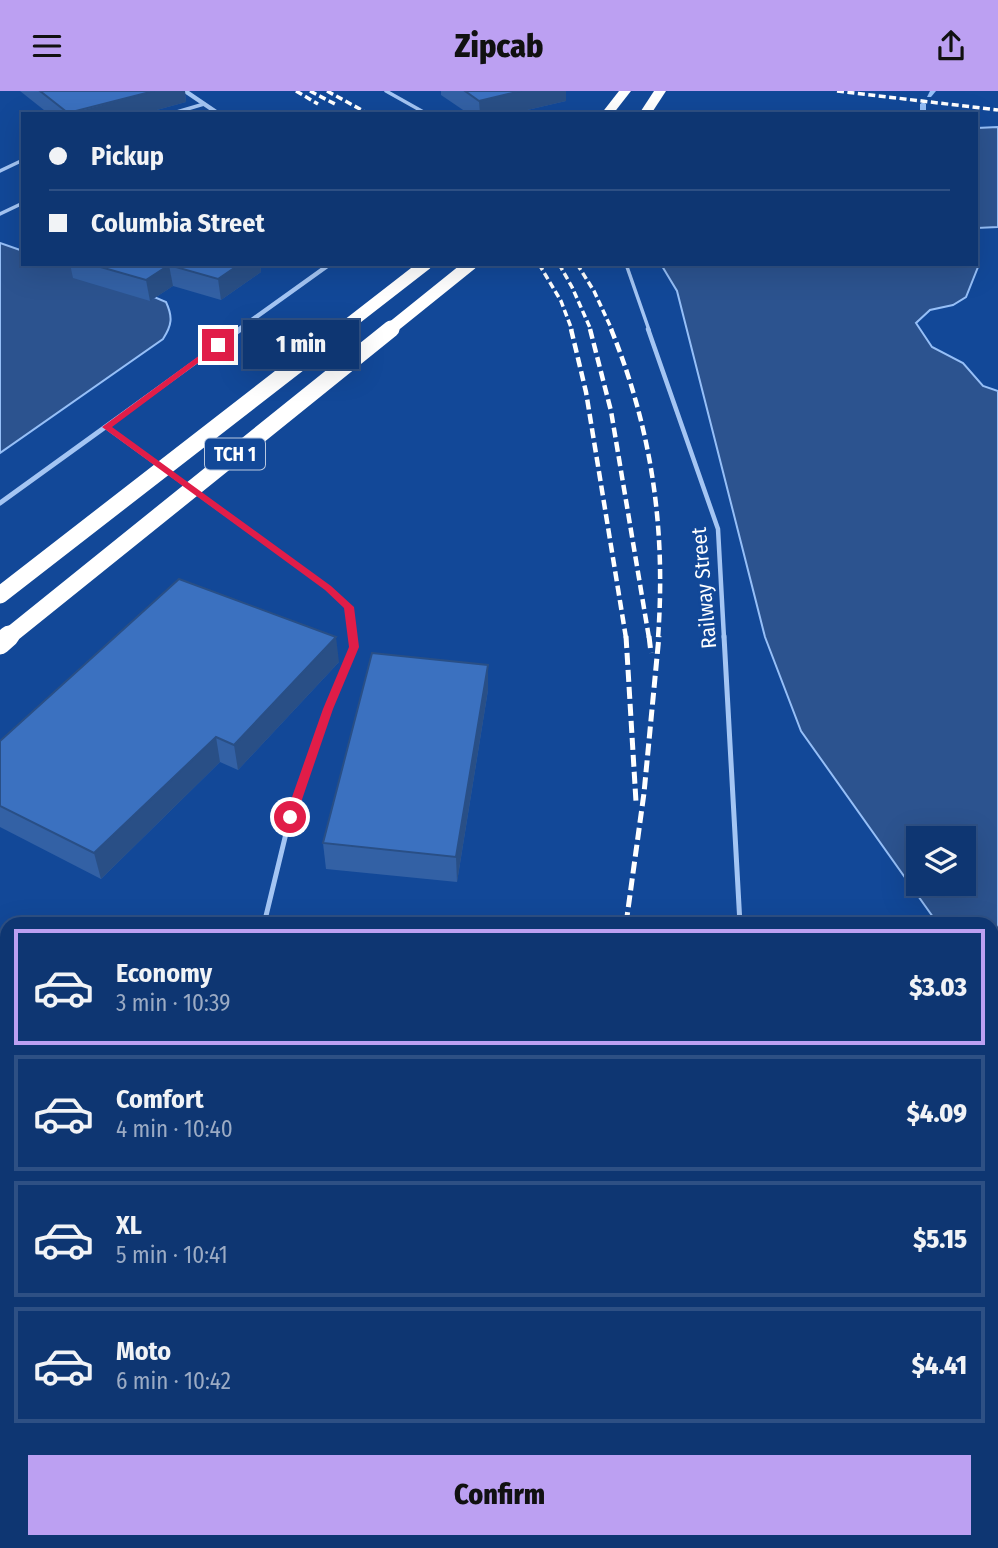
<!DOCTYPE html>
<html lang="en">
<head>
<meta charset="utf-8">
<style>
  body { margin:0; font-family:"Fira Sans Condensed",sans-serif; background:#1c417a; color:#f1f3f6; height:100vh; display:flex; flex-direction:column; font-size:26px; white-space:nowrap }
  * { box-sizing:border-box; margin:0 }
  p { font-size:23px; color:#9babc4 }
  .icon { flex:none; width:38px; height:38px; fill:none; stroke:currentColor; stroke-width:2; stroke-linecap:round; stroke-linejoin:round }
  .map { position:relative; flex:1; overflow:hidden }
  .drawer { position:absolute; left:0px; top:826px; width:999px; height:632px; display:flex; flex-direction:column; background:#0e3672; border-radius:21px 21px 0 0; box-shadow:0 7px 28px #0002,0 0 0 2px #2e5084 }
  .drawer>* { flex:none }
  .banner { position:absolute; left:21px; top:21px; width:957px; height:154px; border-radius:0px; box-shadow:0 7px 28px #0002,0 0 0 2px #2e5084; display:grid; align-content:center; height:154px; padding:0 28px; background:#0e3672 }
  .buttons { position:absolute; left:906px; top:735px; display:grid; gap:14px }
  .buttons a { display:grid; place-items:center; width:70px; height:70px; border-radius:0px; background:#0e3672; box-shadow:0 7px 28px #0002,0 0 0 2px #2e5084; font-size:35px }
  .end { position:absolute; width:32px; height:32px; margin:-16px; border:9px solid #e11d48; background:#fff; box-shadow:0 0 0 4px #fff }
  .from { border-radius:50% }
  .bubble { position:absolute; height:49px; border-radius:0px; background:#0e3672; box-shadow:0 7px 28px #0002,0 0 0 2px #2e5084; font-size:23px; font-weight:800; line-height:49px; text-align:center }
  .banner b { display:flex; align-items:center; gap:24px; height:66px; font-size:26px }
  .banner b+b { border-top:2px solid #2e5084 }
  .banner i { width:18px; height:18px; background:#f1f3f6 }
  ul { padding:12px 0 0; list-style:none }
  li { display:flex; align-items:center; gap:21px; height:116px; margin:0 14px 10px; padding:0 14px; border:4px solid #2e5084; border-radius:0px }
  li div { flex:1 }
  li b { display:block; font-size:26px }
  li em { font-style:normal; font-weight:800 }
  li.current { border-color:#bca0f2 }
  li>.icon { width:63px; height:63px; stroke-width:1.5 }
  .cta { display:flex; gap:14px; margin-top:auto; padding:14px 28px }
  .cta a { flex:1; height:80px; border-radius:0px; background:#bca0f2; color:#111; font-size:28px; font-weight:800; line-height:80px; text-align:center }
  header { display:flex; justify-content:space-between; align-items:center; height:91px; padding:0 28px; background:#bca0f2; color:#111; font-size:32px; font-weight:800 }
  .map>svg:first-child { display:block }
  .water { fill:#2c538f; stroke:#96bff7; stroke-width:2; fill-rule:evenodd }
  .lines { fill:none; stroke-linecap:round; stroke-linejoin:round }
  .stream { fill:#96bff7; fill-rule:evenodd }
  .lane-far3 { stroke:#a4c5f3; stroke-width:3.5 }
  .lane-far2 { stroke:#a4c5f3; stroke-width:4.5 }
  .lane-far1 { stroke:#a4c5f3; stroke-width:5 }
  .lane { stroke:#a4c5f3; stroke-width:7 }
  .street-far1 { stroke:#a4c5f3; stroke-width:4.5 }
  .street { stroke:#a4c5f3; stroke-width:5 }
  .highway { fill:#fff; fill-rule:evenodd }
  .rail-far3 { stroke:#fff; stroke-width:3.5; stroke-dasharray:7 3.5; stroke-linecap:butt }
  .rail-far2 { stroke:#fff; stroke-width:4.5; stroke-dasharray:10 4.5; stroke-linecap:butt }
  .rail-far1 { stroke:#fff; stroke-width:5; stroke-dasharray:12 5; stroke-linecap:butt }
  .rail { stroke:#fff; stroke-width:7; stroke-dasharray:16 7; stroke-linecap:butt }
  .highway-bridge-far2 { stroke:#fff; stroke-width:12 }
  .highway-bridge-far1 { stroke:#fff; stroke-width:17 }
  .highway-bridge { stroke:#fff; stroke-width:21 }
  .wall { fill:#3361a5 }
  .shaded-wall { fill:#294f86 }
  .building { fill:#3b71c0; stroke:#294f86; stroke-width:2 }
  .route { fill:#e11d48 }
  .labels { text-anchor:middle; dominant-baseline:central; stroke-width:5; stroke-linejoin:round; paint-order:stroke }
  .shield { fill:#124898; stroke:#b8c8e0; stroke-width:2 }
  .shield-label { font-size:19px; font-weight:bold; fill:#fff }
  .street-label { font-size:21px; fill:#fff; stroke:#124898 }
</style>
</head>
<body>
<header><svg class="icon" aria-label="menu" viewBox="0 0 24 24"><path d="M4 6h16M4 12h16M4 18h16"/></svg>Zipcab<svg class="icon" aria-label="share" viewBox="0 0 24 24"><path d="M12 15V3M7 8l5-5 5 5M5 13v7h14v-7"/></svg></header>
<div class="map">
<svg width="998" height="1457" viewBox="0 0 998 1457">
  <rect width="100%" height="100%" fill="#124898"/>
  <g class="water">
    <polygon points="998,36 998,136 977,137 977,37"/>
    <path d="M0,152L23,160V173H68L100,183L166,211C173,226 172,234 163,248L0,362Z"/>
    <path d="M977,172L978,176L966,206L953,214L930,219L916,232L932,256L963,272L983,295L998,300V951L992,937V833H938L801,640L765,546L677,200L662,175ZM919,747H964V793H919Z"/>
    <polygon points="998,1313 998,1457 951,1457 954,1451 992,1451 992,1331"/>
  </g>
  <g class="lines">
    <g class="stream">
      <polygon points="930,0 936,0 931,6 927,6"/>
      <polygon points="923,11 926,13 926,23 920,23 920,13"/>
    </g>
    <g class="lane-far3">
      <polyline points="386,0 427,23"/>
      <polyline points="170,23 204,13"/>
      <polyline points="0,80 23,69"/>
      <polyline points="0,123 23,112"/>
      <polyline points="626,173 649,239"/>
    </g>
    <g class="lane-far2">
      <polyline points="648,238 718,438 724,547"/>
      <polyline points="106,336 328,497 349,516 353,547"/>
    </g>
    <g class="lane-far1">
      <polyline points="724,545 740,833"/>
      <polyline points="264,833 290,726 328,618 354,556 353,545"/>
    </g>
    <g class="lane">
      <polyline points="0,1386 7,1374"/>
      <polyline points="678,1457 682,1451"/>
    </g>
    <g class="street-far1">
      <polyline points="185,0 219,23"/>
      <polyline points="238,239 330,173"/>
    </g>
    <polyline class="street" points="0,412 241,238"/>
    <g class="highway">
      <polygon points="619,0 631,0 613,23 601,23"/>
      <polygon points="654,0 666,0 651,23 639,23"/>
    </g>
    <g class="rail-far3">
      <polyline points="296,0 318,13"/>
      <polyline points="310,0 335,13"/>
      <polyline points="327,0 369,23"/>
      <polyline points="837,0 998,19"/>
      <polyline points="539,173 561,210 572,239"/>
      <polyline points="559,173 572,196 591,239"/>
      <polyline points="577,173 594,200 612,239"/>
    </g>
    <g class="rail-far2">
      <polyline points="571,238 586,301 626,547"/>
      <polyline points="590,238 611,320 649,547"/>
      <path d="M611,238C652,339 666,438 658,547"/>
    </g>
    <g class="rail-far1">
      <polyline points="626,545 636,711"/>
      <polyline points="649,545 651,562"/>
      <polyline points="626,833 644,702 659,545"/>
    </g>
    <polyline class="rail" points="386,1457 390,1451"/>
    <g class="highway-bridge-far2">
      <polyline points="341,239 426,173"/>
      <polyline points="389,239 471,173"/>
    </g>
    <g class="highway-bridge-far1">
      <polyline points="0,504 343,238"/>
      <polyline points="7,547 391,238"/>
    </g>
    <polyline class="highway-bridge" points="0,553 9,545"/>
  </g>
  <g class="wall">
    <polygon points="20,0 185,0 186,11 142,23 49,23"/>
    <polygon points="441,0 566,0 566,10 510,23 469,23 441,4"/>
    <polygon points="70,173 260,173 261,181 221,209 173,195 150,210 73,187"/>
    <polygon points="339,571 238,679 220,671 101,788 0,736 0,650"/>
    <polygon points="488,574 488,599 457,791 326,778 323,752"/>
  </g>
  <g class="shaded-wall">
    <polygon points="154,0 185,0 186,11 142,23 69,23"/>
    <polygon points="521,0 566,0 566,10 510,23 480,23 479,10"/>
    <polygon points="240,173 260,173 261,181 221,209 218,188"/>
    <polygon points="169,174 173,195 150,210 146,189"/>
    <polygon points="336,546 339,571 238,679 234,654"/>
    <polygon points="488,574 488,599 457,791 456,766"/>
    <polygon points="216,646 220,671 101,788 94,762"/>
  </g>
  <g class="building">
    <polygon points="40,0 154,0 68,22"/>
    <polygon points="465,0 521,0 479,10"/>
    <polygon points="90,173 240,173 218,188 169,174 146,189"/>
    <polygon points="179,488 336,546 234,654 216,646 94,762 0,715 0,650"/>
    <polygon points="372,562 488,574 456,766 323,752"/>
  </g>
  <polygon class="route" points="215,253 222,254 112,336 331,495 354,516 359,556 333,618 296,726 290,730 285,726 323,618 349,556 344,517 325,499 102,336"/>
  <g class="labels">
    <rect class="shield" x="205" y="347.5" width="60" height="31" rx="5"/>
    <g class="shield-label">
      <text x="235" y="363">TCH 1</text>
    </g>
    <g class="street-label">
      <text transform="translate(704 497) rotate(-95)">Railway Street</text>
    </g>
  </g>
</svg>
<div class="buttons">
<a><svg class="icon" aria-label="layers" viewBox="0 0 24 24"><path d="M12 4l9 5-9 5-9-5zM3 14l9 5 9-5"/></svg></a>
</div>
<i class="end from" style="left:290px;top:726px"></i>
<i class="end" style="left:218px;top:254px"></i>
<div class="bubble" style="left:243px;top:229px;width:116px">1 min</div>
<div class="banner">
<b><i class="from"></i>Pickup</b>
<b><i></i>Columbia Street</b>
</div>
<section class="drawer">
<ul>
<li class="current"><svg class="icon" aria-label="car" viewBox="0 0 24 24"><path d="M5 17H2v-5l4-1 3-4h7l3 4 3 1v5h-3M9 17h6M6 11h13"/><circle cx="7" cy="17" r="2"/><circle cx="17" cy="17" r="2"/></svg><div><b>Economy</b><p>3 min · 10:39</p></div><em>$3.03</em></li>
<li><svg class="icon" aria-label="car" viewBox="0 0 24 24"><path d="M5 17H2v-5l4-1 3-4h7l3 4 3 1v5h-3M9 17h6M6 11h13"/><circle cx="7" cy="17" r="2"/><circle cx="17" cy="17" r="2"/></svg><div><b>Comfort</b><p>4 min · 10:40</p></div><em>$4.09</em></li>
<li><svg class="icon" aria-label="car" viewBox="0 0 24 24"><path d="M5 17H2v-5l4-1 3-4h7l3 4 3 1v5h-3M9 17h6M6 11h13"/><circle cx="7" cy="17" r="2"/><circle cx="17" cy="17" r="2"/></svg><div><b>XL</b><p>5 min · 10:41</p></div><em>$5.15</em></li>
<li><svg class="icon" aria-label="car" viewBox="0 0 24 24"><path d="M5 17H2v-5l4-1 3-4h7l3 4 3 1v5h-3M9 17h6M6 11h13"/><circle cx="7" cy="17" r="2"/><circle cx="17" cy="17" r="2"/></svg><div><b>Moto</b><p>6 min · 10:42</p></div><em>$4.41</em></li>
</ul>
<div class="cta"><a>Confirm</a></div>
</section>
</div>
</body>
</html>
